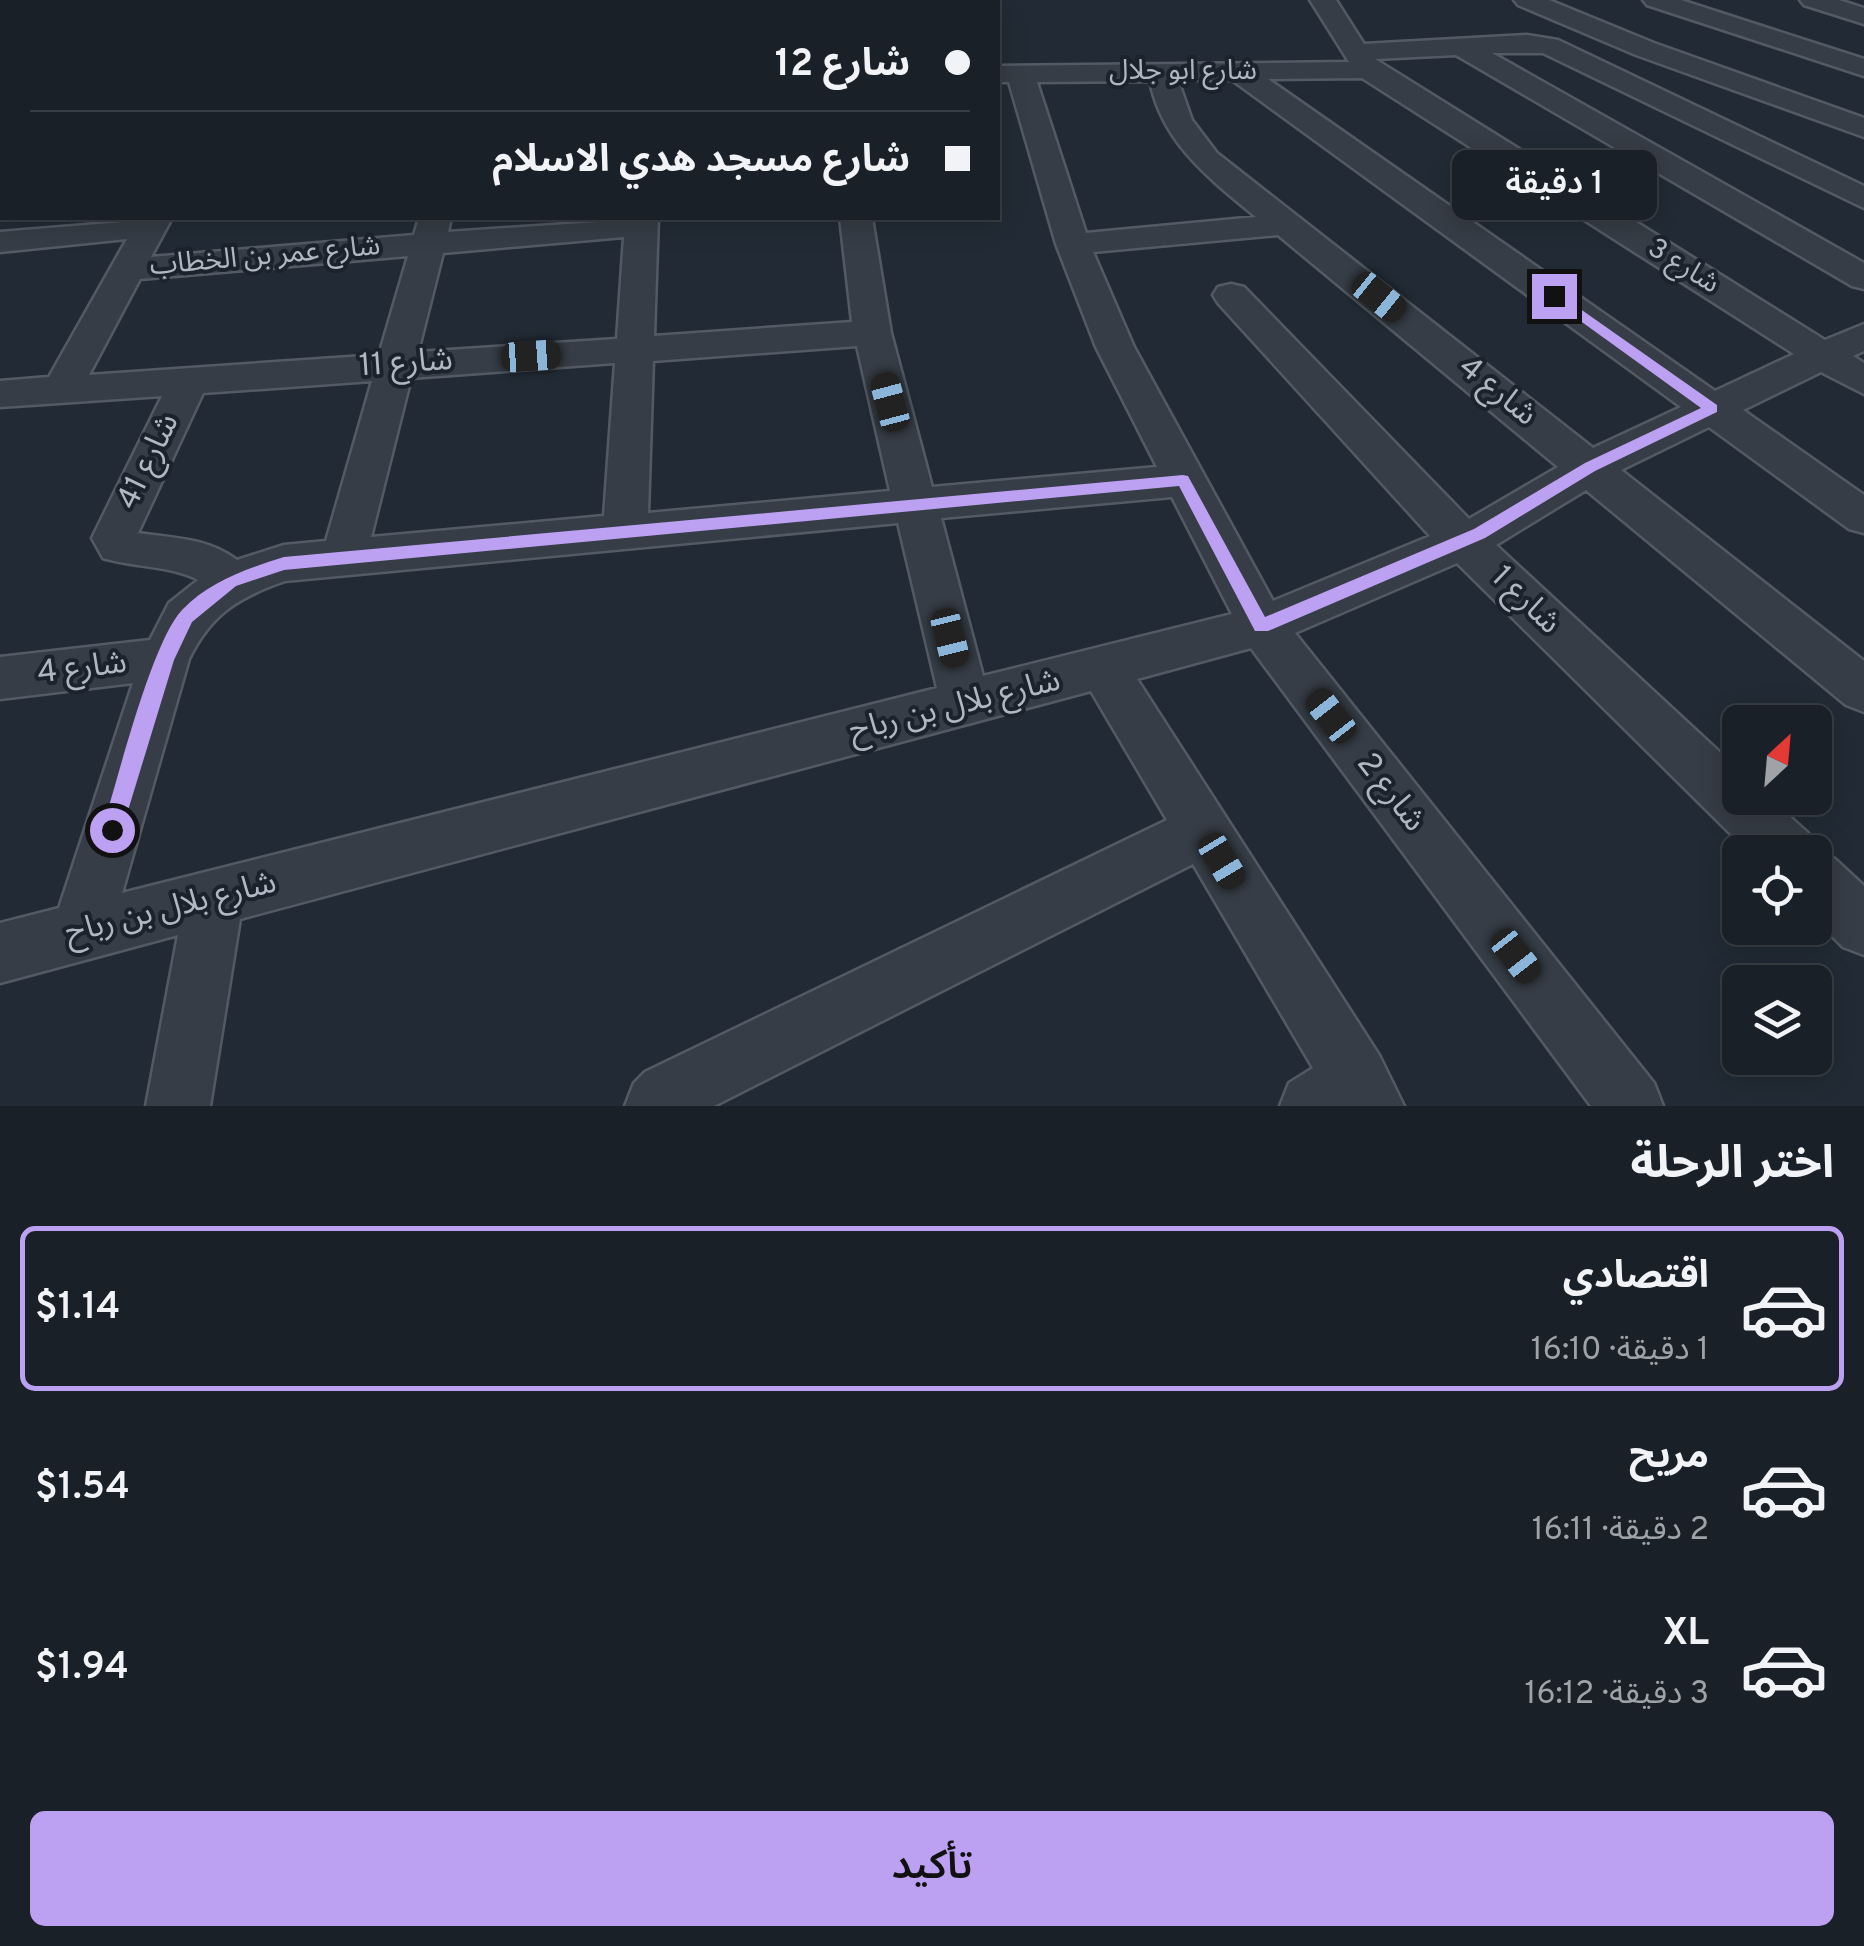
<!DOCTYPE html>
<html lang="ar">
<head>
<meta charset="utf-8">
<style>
  body { margin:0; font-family:Overpass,"Noto Sans Arabic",sans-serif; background:#232830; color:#f1f3f6; direction:rtl; height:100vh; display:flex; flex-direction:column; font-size:38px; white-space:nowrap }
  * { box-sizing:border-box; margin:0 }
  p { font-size:32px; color:#9fa3a8 }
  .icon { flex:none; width:55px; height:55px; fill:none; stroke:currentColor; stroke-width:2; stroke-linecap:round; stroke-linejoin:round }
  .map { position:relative; height:1106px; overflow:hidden; direction:ltr }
  .panel { display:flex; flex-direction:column; background:#1a2028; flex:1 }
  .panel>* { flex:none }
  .hud { position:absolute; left:0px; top:0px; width:1000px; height:220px; box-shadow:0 5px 25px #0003,0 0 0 2px #383e45; direction:rtl; display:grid; align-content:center; height:220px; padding:0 30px; background:#1a2028 }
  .needle { width:65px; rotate:26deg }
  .tools { position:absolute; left:1722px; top:705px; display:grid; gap:20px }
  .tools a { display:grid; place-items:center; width:110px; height:110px; border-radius:15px; background:#1a2028; box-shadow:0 5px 25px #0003,0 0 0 2px #383e45; font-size:50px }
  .end { position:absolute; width:45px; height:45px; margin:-22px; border:12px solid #bca0f2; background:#111; box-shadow:0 0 0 5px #111 }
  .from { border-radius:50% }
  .bubble { position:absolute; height:70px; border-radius:15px; background:#1a2028; box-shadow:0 5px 25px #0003,0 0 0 2px #383e45; font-size:32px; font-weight:600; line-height:70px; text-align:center; direction:rtl }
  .car { position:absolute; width:30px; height:60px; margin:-30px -15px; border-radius:12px; box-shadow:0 0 8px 2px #0007; background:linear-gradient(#222 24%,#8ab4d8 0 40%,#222 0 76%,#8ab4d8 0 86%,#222 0) }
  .hud b { display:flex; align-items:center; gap:35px; height:95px; font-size:38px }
  .hud b+b { border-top:2px solid #383e45 }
  .hud i { width:25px; height:25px; background:#f1f3f6 }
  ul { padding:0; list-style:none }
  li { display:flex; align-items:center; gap:30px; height:165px; margin:0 20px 15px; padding:0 10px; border:5px solid transparent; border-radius:15px }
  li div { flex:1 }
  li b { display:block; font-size:38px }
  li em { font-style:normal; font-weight:600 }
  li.on { border-color:#bca0f2 }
  li>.icon { width:90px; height:90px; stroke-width:1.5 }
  h2 { padding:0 30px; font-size:45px; line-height:120px }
  .cta { display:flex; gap:20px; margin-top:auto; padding:20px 30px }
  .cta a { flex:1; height:115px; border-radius:15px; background:#bca0f2; color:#111; font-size:40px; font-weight:600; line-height:115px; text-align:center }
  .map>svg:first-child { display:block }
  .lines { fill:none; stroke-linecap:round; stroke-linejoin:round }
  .minor-casing { stroke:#535a64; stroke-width:5 }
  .minor { fill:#363d46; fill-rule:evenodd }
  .route { fill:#bca0f2 }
  .labels { text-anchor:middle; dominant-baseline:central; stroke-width:8; stroke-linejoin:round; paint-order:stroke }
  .far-street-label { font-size:28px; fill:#b0b7c3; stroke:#1b222b }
  .street-label { font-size:32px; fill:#b0b7c3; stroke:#1b222b }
</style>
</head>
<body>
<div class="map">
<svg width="1864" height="1106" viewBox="0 0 1864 1106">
  <rect width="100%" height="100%" fill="#222b35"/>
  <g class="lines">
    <g class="minor-casing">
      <g id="minor">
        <polygon points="226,0 319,0 317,2"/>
        <path d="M1310,0H1336L1364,44L1527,35L1558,40L1864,186V208L1543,53H1492L1864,263V289L1852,286L1456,55L1375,59L1825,340L1864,324V351L1853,356L1864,363V394L1821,372L1743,410L1864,495V533L1849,529L1709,427L1621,470L1864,661V712L1846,705L1586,490L1496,545L1740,771V798H1769L1808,833L1816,851L1835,859L1864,886V955L1843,947L1815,919V852H1749L1457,563L1295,633L1654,1083L1663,1106H1591L1251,648L1137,679L1379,1055L1404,1106H1280L1289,1083L1313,1068L1193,864L714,1106H625L634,1083L645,1072L1167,820L1091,691L240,919L210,1106H146L178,935L0,983V923L59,908L133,683L0,699V657L150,640L169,603L198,580C174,566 132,567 103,558L92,538L162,396L0,407V381L49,377L127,239L0,252V232L172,218L151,257L414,235L419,218H451L448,232L658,218L654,336L852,322L840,218H872L891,333L932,487L1157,467L1096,347L1056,244L1009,82H998V66L1349,62ZM1362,78L1794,354L1715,391L1268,79ZM1178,80H1232L1681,407L1593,448L1217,153L1192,120ZM1150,81C1162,143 1210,179 1256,217L1086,233L1037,82ZM1278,235L1558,467L1469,519L1244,287L1231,284L1218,287L1213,295L1218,303L1430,536L1273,601L1134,347L1093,252ZM624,237L617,339L418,352L443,253ZM408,256L379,355L89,375L140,279ZM857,346L890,491L648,513L653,361ZM615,363L604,516L371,537L411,378ZM372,381L326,541L284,545L237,560C208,538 173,538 138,533L203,393ZM1172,497L1232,614L983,676L941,518ZM898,523L937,688L122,893L189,659C211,614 239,597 285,581Z"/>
        <polygon points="1514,0 1549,0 1654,43 1864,118 1864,137 1636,55 1518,5"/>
        <polygon points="1643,0 1681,0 1864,59 1864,76 1647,5"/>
        <polygon points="1800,0 1839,0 1864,8 1864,24 1804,5"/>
      </g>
    </g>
    <use href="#minor" class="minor"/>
  </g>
  <path class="route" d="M1550,294H1559L1717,405V412L1595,471L1485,538L1268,631H1255L1179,486L284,570L236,586L192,622L174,660L122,830L112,839L102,830C117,782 151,643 182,610C210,581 246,569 284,557L1183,475L1188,476L1265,617L1474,529L1585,463L1701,408L1550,299Z"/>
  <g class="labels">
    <g class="far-street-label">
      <text x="1183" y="72">شارع ابو جلال</text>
      <text transform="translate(265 257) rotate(-5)">شارع عمر بن الخطاب</text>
      <text transform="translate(1683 267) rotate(32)">شارع 3</text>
    </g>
    <g class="street-label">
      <text transform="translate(406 364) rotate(-4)">شارع 11</text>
      <text transform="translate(1497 392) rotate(39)">شارع 4</text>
      <text transform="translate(149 462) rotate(-64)">شارع 41</text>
      <text transform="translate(1525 601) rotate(44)">شارع 1</text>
      <text transform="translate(82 669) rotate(-7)">شارع 4</text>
      <text transform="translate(955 707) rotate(-14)">شارع بلال بن رباح</text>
      <text transform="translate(1390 793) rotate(52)">شارع 2</text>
      <text transform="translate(171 909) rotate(-14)">شارع بلال بن رباح</text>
    </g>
  </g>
</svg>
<div class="tools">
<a><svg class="needle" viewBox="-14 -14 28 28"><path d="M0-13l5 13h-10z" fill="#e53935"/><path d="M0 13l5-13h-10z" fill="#9fa3a8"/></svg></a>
<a><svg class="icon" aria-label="locate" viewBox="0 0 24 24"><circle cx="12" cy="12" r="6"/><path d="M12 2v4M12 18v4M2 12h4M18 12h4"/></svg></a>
<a><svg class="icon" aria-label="layers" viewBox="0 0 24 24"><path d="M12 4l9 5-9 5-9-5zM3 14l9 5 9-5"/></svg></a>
</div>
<i class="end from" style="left:112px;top:830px"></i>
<i class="end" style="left:1554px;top:296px"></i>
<div class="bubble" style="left:1452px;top:150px;width:205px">1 دقيقة</div>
<i class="car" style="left:1379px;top:297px;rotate:129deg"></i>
<i class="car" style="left:531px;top:356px;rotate:86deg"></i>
<i class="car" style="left:890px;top:402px;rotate:345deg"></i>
<i class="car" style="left:950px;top:638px;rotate:166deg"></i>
<i class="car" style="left:1331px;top:716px;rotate:322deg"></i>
<i class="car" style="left:1222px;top:861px;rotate:149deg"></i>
<i class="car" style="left:1516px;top:956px;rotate:142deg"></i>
<div class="hud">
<b><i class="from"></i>شارع 12</b>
<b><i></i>شارع مسجد هدي الاسلام</b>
</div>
</div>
<section class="panel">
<h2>اختر الرحلة</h2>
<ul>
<li class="on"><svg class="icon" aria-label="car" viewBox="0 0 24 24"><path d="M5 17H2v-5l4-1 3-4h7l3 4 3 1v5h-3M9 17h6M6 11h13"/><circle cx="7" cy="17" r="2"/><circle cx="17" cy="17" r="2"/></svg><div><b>اقتصادي</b><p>1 دقيقة · 16:10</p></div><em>$1.14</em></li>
<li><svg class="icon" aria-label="car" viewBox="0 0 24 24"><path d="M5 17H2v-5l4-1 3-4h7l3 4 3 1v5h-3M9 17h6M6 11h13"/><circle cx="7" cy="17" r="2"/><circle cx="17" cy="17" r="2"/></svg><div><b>مريح</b><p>2 دقيقة · 16:11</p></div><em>$1.54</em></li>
<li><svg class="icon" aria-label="car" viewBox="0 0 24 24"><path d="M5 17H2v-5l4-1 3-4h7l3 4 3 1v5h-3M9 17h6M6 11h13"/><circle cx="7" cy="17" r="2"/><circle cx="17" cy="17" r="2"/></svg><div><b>XL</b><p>3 دقيقة · 16:12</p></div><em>$1.94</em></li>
</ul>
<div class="cta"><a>تأكيد</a></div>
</section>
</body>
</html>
